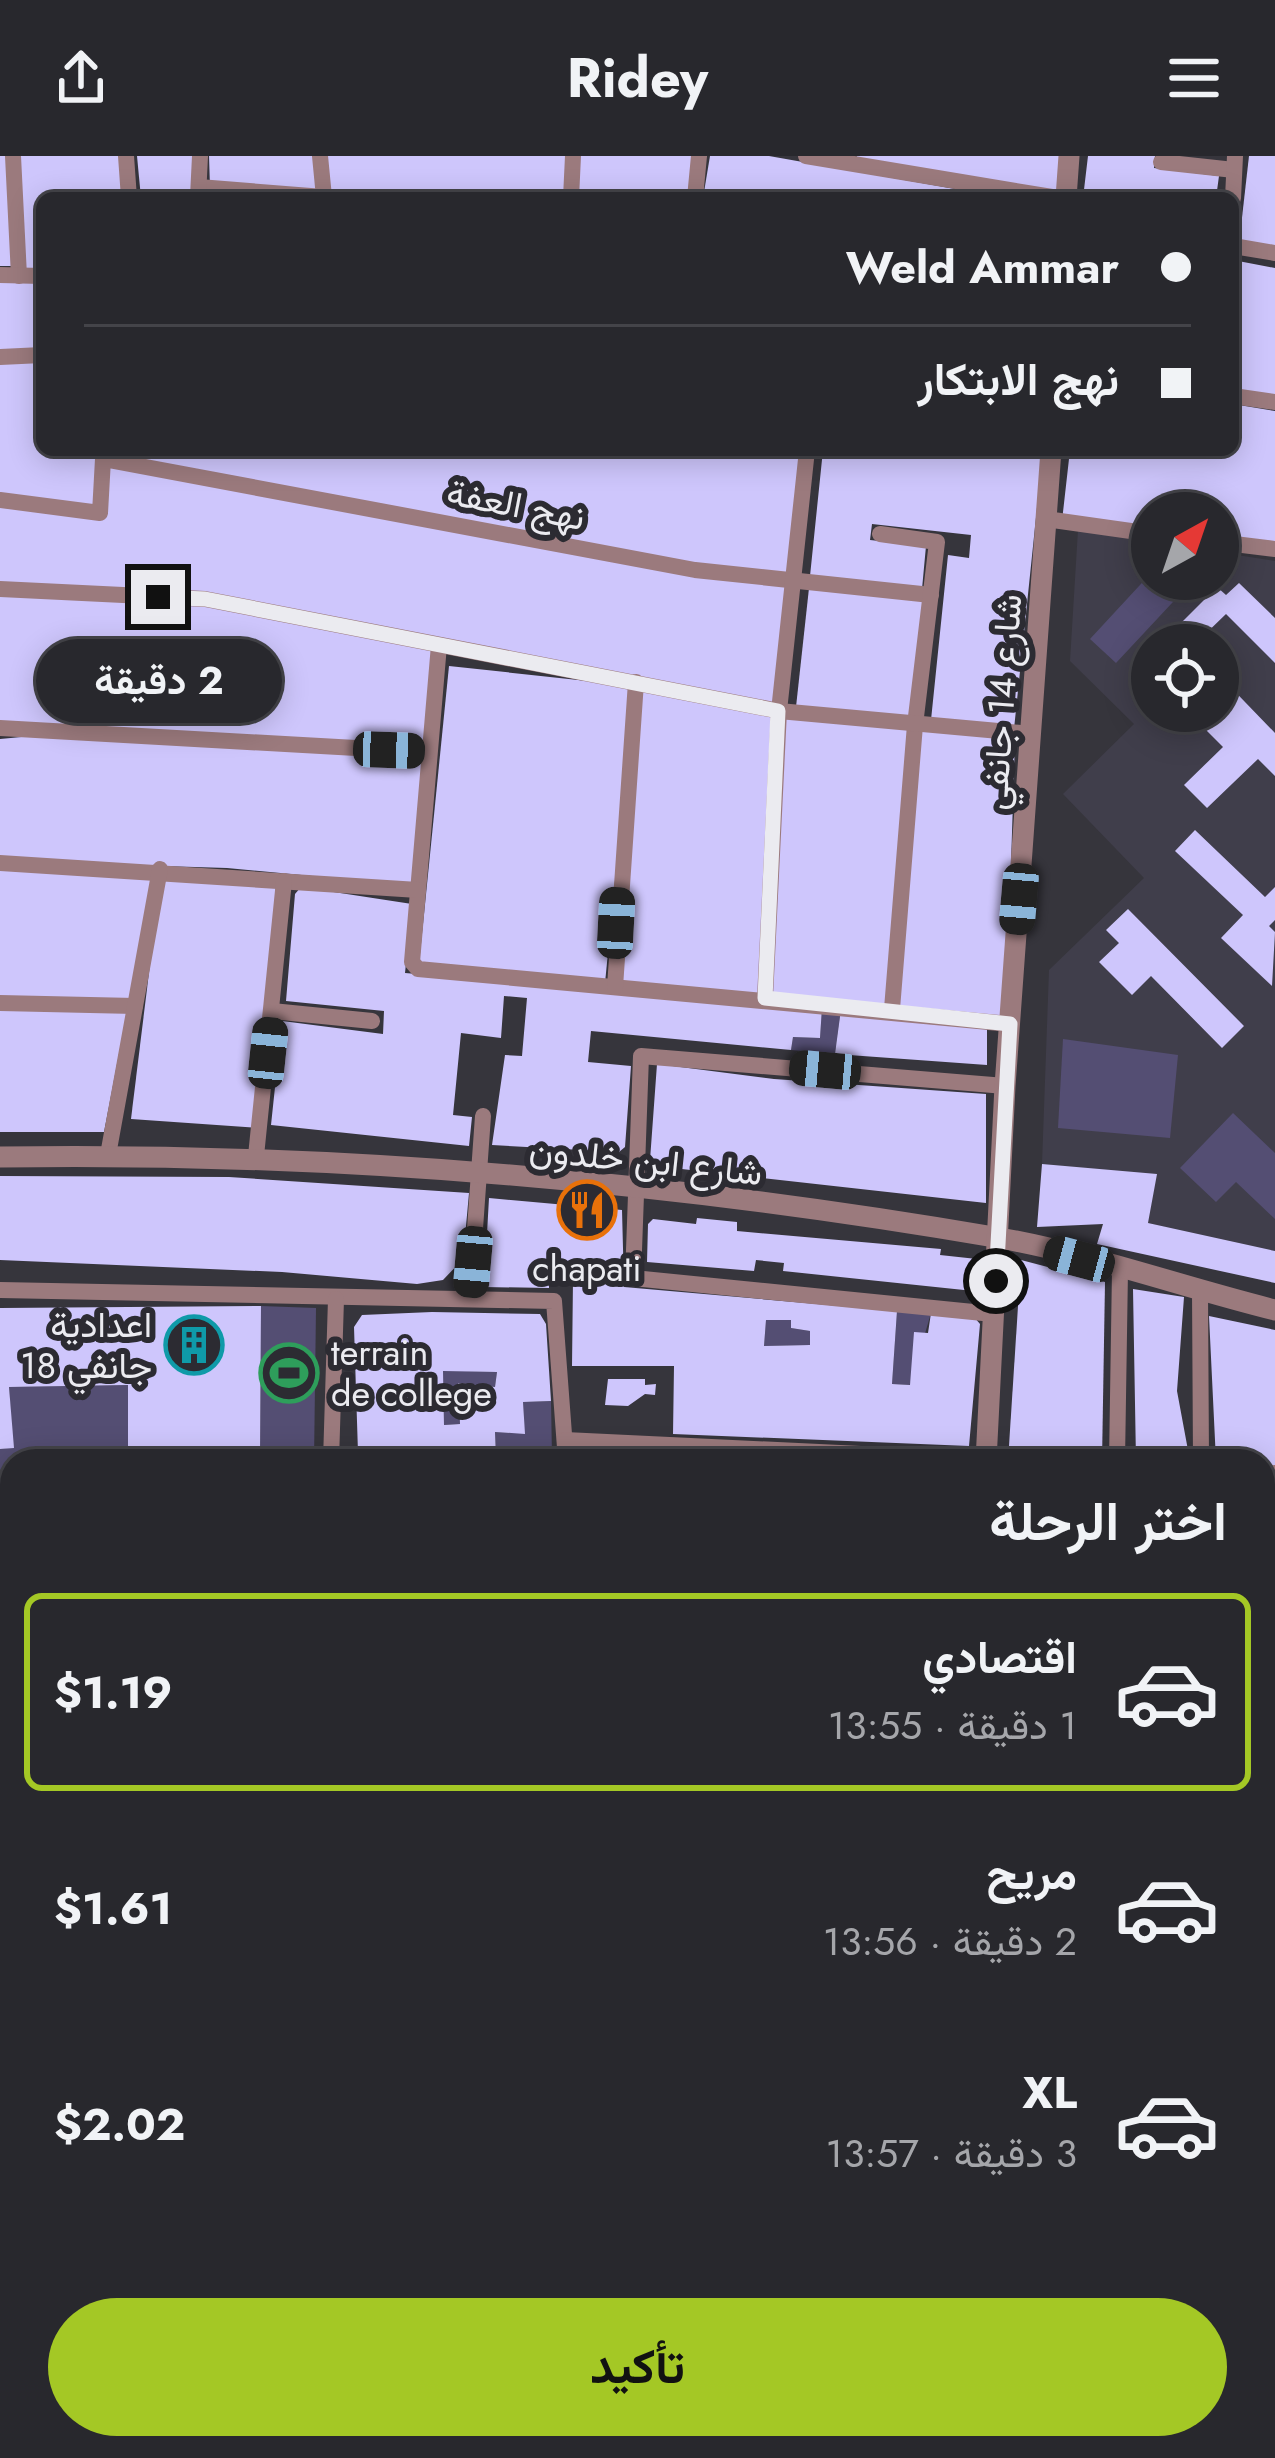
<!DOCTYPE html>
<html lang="ar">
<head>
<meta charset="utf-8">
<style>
  body { margin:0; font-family:Jost,Vazirmatn,sans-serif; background:#343439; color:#f1f3f6; direction:rtl; height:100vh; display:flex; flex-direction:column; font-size:45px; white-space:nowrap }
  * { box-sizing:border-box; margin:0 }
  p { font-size:39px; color:#a5a6aa }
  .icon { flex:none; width:66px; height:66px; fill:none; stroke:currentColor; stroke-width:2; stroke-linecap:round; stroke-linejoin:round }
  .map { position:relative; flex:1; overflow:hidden; direction:ltr }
  .details { position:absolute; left:0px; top:1293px; width:1275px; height:1011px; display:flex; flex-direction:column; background:#28282d; border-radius:36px 36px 0 0; box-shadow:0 6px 30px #0003,0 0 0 3px #444449; direction:rtl }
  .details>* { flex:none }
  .banner { position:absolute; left:36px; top:36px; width:1203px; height:264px; border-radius:18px; box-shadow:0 6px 30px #0003,0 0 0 3px #444449; direction:rtl; display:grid; align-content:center; height:264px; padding:0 48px; background:#28282d }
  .needle { width:78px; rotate:40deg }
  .tools { position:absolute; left:1131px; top:336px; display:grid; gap:24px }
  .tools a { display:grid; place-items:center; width:108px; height:108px; border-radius:50%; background:#28282d; box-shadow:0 6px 30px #0003,0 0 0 3px #444449; font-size:60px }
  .end { position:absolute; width:54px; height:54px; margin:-27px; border:15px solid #ebebf0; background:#111; box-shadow:0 0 0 6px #111 }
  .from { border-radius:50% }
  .bubble { position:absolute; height:84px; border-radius:42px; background:#28282d; box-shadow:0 6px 30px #0003,0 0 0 3px #444449; font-size:39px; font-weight:700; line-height:84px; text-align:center; direction:rtl }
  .car { position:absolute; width:36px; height:72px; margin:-36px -18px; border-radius:15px; box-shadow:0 0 9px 3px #0007; background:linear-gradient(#222 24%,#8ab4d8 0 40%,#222 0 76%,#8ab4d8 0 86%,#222 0) }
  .banner b { display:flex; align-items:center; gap:42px; height:114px; font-size:45px }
  .banner b+b { border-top:3px solid #444449 }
  .banner i { width:30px; height:30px; background:#f1f3f6 }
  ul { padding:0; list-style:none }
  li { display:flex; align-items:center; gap:36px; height:198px; margin:0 24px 18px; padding:0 24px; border:6px solid transparent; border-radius:18px }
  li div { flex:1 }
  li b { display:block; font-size:45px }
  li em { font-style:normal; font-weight:700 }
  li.current { border-color:#a4c825 }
  li>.icon { width:108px; height:108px; stroke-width:1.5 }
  h2 { padding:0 48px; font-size:54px; line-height:144px }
  .action { display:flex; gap:24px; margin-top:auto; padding:24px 48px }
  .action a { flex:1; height:138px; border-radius:72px; background:#a4c825; color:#111; font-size:48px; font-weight:700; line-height:138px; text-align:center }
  header { display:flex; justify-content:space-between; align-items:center; height:156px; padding:0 48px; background:#28282d; font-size:54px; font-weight:700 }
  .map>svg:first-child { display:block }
  .built { fill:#403e4b; fill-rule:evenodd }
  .green { fill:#544e73 }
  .building { fill:#cec6fc; fill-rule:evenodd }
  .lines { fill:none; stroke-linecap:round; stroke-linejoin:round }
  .minor { stroke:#9b7a7d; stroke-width:16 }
  .tertiary { stroke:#9b7a7d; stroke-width:21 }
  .route { stroke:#ebebf0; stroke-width:15 }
  .labels { text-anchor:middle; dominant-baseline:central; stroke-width:12; stroke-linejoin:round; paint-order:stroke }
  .street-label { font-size:36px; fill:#ebebf0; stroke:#2c2b32 }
  .poi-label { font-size:36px; fill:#ebebf0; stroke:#2c2b32 }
</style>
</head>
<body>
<header><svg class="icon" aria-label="menu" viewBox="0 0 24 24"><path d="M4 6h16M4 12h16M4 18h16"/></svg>Ridey<svg class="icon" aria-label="share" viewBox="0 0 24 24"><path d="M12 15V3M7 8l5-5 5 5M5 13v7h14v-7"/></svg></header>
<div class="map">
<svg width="1275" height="2302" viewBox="0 0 1275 2302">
  <rect width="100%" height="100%" fill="#36353c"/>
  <path class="built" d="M1078,374L1152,386V423H1218V396L1275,405V1095L1148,1067L1156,1019L1042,1008L1049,814L1144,722L1063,638L1134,568L1070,505ZM1152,489H1218V555H1152Z"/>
  <g class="green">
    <polygon points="1152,416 1152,423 1176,423 1186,432 1116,507 1090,483"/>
    <polygon points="822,852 841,853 835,898 791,894 793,881 820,882"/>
    <polygon points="1063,883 1178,899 1170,982 1058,972"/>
    <polygon points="1233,957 1275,997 1275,1063 1236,1026 1216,1046 1180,1012"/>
    <polygon points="261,1150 316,1152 314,1305 260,1305"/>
    <polygon points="897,1155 931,1157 910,1229 892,1228"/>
    <polygon points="766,1164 791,1164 791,1172 810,1175 810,1189 764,1190"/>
    <polygon points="403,1213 497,1216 495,1231 458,1228 460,1268 444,1269 443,1233"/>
    <polygon points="128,1229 128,1305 12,1305 12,1365 0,1365 0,1293 13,1291 9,1231"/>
    <polygon points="551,1245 552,1301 496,1300 495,1276 524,1277 523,1246"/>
    <polygon points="12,1707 12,1753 0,1756 0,1709"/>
  </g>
  <g class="building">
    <polygon points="0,0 11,0 14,110 0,110"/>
    <polygon points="16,0 121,0 123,42 42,42 42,114 26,115"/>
    <polygon points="137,0 197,0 197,42 141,42"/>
    <polygon points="209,0 314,0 318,35 210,31"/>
    <polygon points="327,0 572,0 569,42 382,42 330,36"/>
    <polygon points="580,0 693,0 690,42 577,42"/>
    <polygon points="710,0 769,0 1006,42 703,42"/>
    <polygon points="857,0 1063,0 1060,37 856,2"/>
    <polygon points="1088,0 1155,0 1154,12 1219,20 1216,42 1083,42"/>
    <polygon points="1249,0 1275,0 1275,92 1239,88"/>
    <polygon points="1233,104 1275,112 1275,243 1233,237"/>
    <polygon points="0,125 42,127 42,195 0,195"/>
    <polygon points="42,204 42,294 648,294 704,303 705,294 805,294 788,420 578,393 100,300 96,352 0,339 0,205"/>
    <polygon points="1233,248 1275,255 1275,390 1218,383 1218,357 1152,357 1152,375 1062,365 1070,294 1233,294"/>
    <polygon points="823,294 1043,294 1014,573 931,564 948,399 969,402 971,379 872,368 870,384 926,390 922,433 810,420"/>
    <polygon points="104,307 790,425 776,552 296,459 0,430 0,347 104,361"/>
    <polygon points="1239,427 1275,462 1275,507 1226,458 1194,489 1159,489 1217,431 1226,439"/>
    <polygon points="809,432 925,445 912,564 796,551"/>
    <polygon points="0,435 206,447 437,492 427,594 0,569"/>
    <polygon points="1152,496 1152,524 1138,510"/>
    <polygon points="449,510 634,530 605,827 419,808"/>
    <polygon points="1218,518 1275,577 1275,620 1258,603 1207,652 1184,629 1223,591 1187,555 1218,555"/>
    <polygon points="636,530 776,557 763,839 616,828"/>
    <polygon points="781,559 913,571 891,850 769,840"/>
    <polygon points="918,572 1015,582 1006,865 899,851"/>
    <polygon points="43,579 426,598 418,730 227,712 0,705 0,583"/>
    <polygon points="1195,674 1265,741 1275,731 1275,764 1269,770 1275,776 1272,830 1221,782 1243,759 1175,695"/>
    <polygon points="0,709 157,715 134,848 0,844"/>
    <polygon points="161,719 276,729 258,972 131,963"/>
    <polygon points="301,731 412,748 405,817 822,852 820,882 793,881 791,894 591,875 588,906 631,910 625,991 619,996 492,989 505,899 522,900 527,842 504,840 501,882 461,877 453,959 472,961 469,990 271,969 282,865 383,878 384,855 286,845 295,738"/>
    <polygon points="1128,753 1244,870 1222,892 1151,820 1132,839 1099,806 1119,787 1106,774"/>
    <polygon points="0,850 127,856 104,976 0,976"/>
    <polygon points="841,853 987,868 987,909 835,898"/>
    <polygon points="657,908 774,923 986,938 986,1047 655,1010 650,1004"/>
    <polygon points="1042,1008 1157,1018 1148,1067 1275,1095 1275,1127 1097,1088 1103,1068 1037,1071"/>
    <polygon points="0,1020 229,1021 469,1037 463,1103 443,1124 417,1128 282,1116 0,1104"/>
    <path d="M489,1042L622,1054L624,1131L897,1155L892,1228L910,1229L914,1176L928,1177L931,1157L974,1161L980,1168L969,1290L673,1278L674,1210H572L573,1123L549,1125V1132L484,1131ZM766,1164H791V1172L810,1175V1189L764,1190Z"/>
    <polygon points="697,1062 737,1066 737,1075 941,1093 940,1099 986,1104 983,1136 783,1115 784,1107 756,1104 754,1115 647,1106 648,1068 653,1063 696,1068"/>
    <polygon points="1021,1104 1105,1126 1102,1305 1008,1305"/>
    <polygon points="1133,1133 1184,1141 1177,1235 1190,1305 1136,1305"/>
    <polygon points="261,1150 260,1305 128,1305 128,1229 9,1231 14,1292 0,1293 0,1152"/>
    <path d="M432,1156L540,1158L546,1168L551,1245L523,1246L525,1278L495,1276L496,1300L358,1297L354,1171L362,1159ZM443,1215L497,1216L495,1231L458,1227L460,1268L444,1269Z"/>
    <polygon points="1209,1160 1275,1174 1275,1313 1263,1314 1263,1305 1216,1305"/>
    <polygon points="608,1223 645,1223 645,1229 656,1228 655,1239 645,1238 628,1250 605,1249"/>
    <polygon points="1275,1328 1275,1405 1263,1405 1263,1330"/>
    <polygon points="1275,1423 1275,1555 1263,1555 1263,1424"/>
    <polygon points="12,1563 12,1707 0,1709 0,1566"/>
    <polygon points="1275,1569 1275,1728 1263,1738 1263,1570"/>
    <polygon points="1275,1745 1275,1893 1263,1892 1263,1758"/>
    <polygon points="12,1753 12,1882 0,1884 0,1756"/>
    <polygon points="12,1904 12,1935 0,1937 0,1906"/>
    <rect x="1263" y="1905" width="12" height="74"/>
    <polygon points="12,1960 12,2058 0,2060 0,1962"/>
    <polygon points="1263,1992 1275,1993 1275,2088 1263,2088"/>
    <polygon points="12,2093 12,2188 3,2189 0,2095"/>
    <rect x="1263" y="2098" width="12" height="113"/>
    <polygon points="12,2209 12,2284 11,2284 0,2251 0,2210"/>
    <polygon points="1263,2227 1275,2229 1275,2283 1263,2286"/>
    <polygon points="14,2292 187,2292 187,2293 160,2302 18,2302"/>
    <polygon points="247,2292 661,2292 662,2293 631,2302 217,2302"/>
    <polygon points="727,2292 927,2292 927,2302 697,2302"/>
    <polygon points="958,2292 1212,2292 1213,2295 1169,2302 956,2302"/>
  </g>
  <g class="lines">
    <g class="minor">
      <polyline points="13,0 19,120"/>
      <polyline points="126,0 129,42"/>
      <polyline points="320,0 324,41"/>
      <polyline points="806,0 1058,42"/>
      <polyline points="1161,6 1234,14"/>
      <polyline points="199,31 336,42"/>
      <polyline points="198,41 200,0"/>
      <polyline points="571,42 573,0"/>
      <polyline points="695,42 699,0"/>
      <polyline points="1233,42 1235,0"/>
      <polyline points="1233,90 1275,97"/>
      <polyline points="0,119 42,120"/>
      <polyline points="0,201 42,199"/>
      <polyline points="1233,240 1275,246"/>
      <polyline points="670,294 693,294"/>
      <polyline points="0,344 100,357 103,303 695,414 931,439"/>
      <polyline points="1046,363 1152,378"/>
      <polyline points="880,378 937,386 915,569 892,853"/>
      <polyline points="1218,386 1275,393"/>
      <polyline points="0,433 205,443 779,555 1032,578"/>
      <polyline points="439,489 412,806 418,813 1010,868"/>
      <polyline points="0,572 427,596"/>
      <polyline points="0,707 418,734"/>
      <polyline points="615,831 636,526"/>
      <polyline points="765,842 779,555 807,294"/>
      <polyline points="0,847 135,850"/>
      <polyline points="272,855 372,865"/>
      <polyline points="108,999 160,713"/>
      <polyline points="256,1000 284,725"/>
      <polyline points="0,1134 554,1145 566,1305"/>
      <polyline points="1200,1135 1201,1305"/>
      <polyline points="470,1143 483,960"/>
      <polyline points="993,1158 633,1122 641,900 1005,930"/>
      <polyline points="565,1284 986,1304"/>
      <polyline points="331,1305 336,1143"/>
      <polyline points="1117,1305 1120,1114"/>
      <polyline points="1263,1318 1275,1317"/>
      <polyline points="0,1385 12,1384"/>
      <polyline points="1263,1411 1275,1411"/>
      <polyline points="0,1538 12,1536"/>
      <polyline points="1263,1563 1275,1562"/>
      <polyline points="1263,1751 1275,1740"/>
      <polyline points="1263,1897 1275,1898"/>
      <polyline points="1263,1984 1275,1985"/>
      <polyline points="0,2070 12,2068"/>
      <polyline points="1263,2090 1275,2090"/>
      <polyline points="0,2196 12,2195"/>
      <polyline points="1263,2215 1275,2216"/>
      <polyline points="1263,2291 1275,2289"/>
      <polyline points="177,2302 208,2292"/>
      <polyline points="641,2302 675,2292"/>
      <polyline points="1191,2302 1256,2292"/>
    </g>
    <g class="tertiary">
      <polyline points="1066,42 1069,0"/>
      <path d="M0,1001C331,996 667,1025 994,1081C1088,1097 1182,1131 1275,1154"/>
      <polyline points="986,1305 1005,930 1051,294"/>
      <polyline points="0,2296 3,2302"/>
      <polyline points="933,2302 934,2292"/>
    </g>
  </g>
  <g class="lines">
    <polyline class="route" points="158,441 205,443 778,555 765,842 1010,868 996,1125"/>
  </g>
  <defs>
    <g id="restaurant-ring" transform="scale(3)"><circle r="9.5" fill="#2c2b32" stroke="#e8710a" stroke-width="1.5"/><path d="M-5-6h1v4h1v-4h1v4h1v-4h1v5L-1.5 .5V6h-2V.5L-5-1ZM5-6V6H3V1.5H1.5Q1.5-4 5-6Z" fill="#e8710a"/></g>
    <g id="building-ring" transform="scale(3)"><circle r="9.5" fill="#2c2b32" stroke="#0f9aa8" stroke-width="1.5"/><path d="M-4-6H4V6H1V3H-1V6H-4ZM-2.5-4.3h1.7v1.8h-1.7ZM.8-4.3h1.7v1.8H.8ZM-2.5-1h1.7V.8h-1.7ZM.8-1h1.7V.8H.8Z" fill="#0f9aa8"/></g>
    <g id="stadium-ring" transform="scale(3)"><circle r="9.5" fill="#2c2b32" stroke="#2e9e5b" stroke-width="1.5"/><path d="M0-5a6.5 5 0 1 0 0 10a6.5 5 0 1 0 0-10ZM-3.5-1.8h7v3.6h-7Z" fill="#2e9e5b"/></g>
  </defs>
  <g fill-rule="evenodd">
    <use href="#restaurant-ring" x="587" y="1054"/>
    <use href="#building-ring" x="194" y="1189"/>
    <use href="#stadium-ring" x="289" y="1217"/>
  </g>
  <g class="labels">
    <g class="street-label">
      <text transform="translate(516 348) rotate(11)">نهج العفة</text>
      <text transform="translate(1001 546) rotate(-86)">شارع 14 جانفي</text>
      <text transform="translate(646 1004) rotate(6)">شارع ابن خلدون</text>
    </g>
    <g class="poi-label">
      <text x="587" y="1112">chapati</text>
      <text x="152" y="1168" text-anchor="end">اعدادية<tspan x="152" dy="41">18 جانفي</tspan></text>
      <text x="331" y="1196" text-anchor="start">terrain<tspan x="331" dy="41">de college</tspan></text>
    </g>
  </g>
</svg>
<div class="tools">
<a><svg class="needle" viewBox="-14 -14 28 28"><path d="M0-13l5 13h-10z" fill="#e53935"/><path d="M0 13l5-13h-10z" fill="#a5a6aa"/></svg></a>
<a><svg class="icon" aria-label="locate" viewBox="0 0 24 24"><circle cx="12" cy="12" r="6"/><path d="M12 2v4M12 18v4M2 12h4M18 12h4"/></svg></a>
</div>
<i class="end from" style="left:996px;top:1125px"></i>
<i class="end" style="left:158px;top:441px"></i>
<div class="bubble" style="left:36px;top:483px;width:246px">2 دقيقة</div>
<i class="car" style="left:389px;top:594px;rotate:92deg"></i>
<i class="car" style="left:1019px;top:743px;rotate:185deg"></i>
<i class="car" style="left:616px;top:767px;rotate:3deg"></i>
<i class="car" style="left:268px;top:897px;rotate:6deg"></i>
<i class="car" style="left:825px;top:914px;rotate:275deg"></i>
<i class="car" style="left:1079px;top:1103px;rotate:285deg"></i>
<i class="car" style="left:473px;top:1106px;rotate:185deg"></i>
<div class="banner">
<b><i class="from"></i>Weld Ammar</b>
<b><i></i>نهج الابتكار</b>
</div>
<section class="details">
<h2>اختر الرحلة</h2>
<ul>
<li class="current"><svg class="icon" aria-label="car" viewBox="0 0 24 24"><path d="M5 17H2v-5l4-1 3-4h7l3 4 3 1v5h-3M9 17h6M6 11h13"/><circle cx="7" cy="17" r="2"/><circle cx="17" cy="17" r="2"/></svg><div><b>اقتصادي</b><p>1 دقيقة · 13:55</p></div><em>$1.19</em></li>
<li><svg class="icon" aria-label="car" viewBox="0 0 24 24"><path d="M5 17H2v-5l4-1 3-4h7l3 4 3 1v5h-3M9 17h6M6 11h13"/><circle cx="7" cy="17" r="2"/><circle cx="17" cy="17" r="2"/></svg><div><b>مريح</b><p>2 دقيقة · 13:56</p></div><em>$1.61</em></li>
<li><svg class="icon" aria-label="car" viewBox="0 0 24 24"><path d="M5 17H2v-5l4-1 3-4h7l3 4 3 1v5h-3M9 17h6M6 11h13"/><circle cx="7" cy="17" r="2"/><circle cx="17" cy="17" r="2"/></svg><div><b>XL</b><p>3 دقيقة · 13:57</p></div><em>$2.02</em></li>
</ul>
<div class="action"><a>تأكيد</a></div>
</section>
</div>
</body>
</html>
